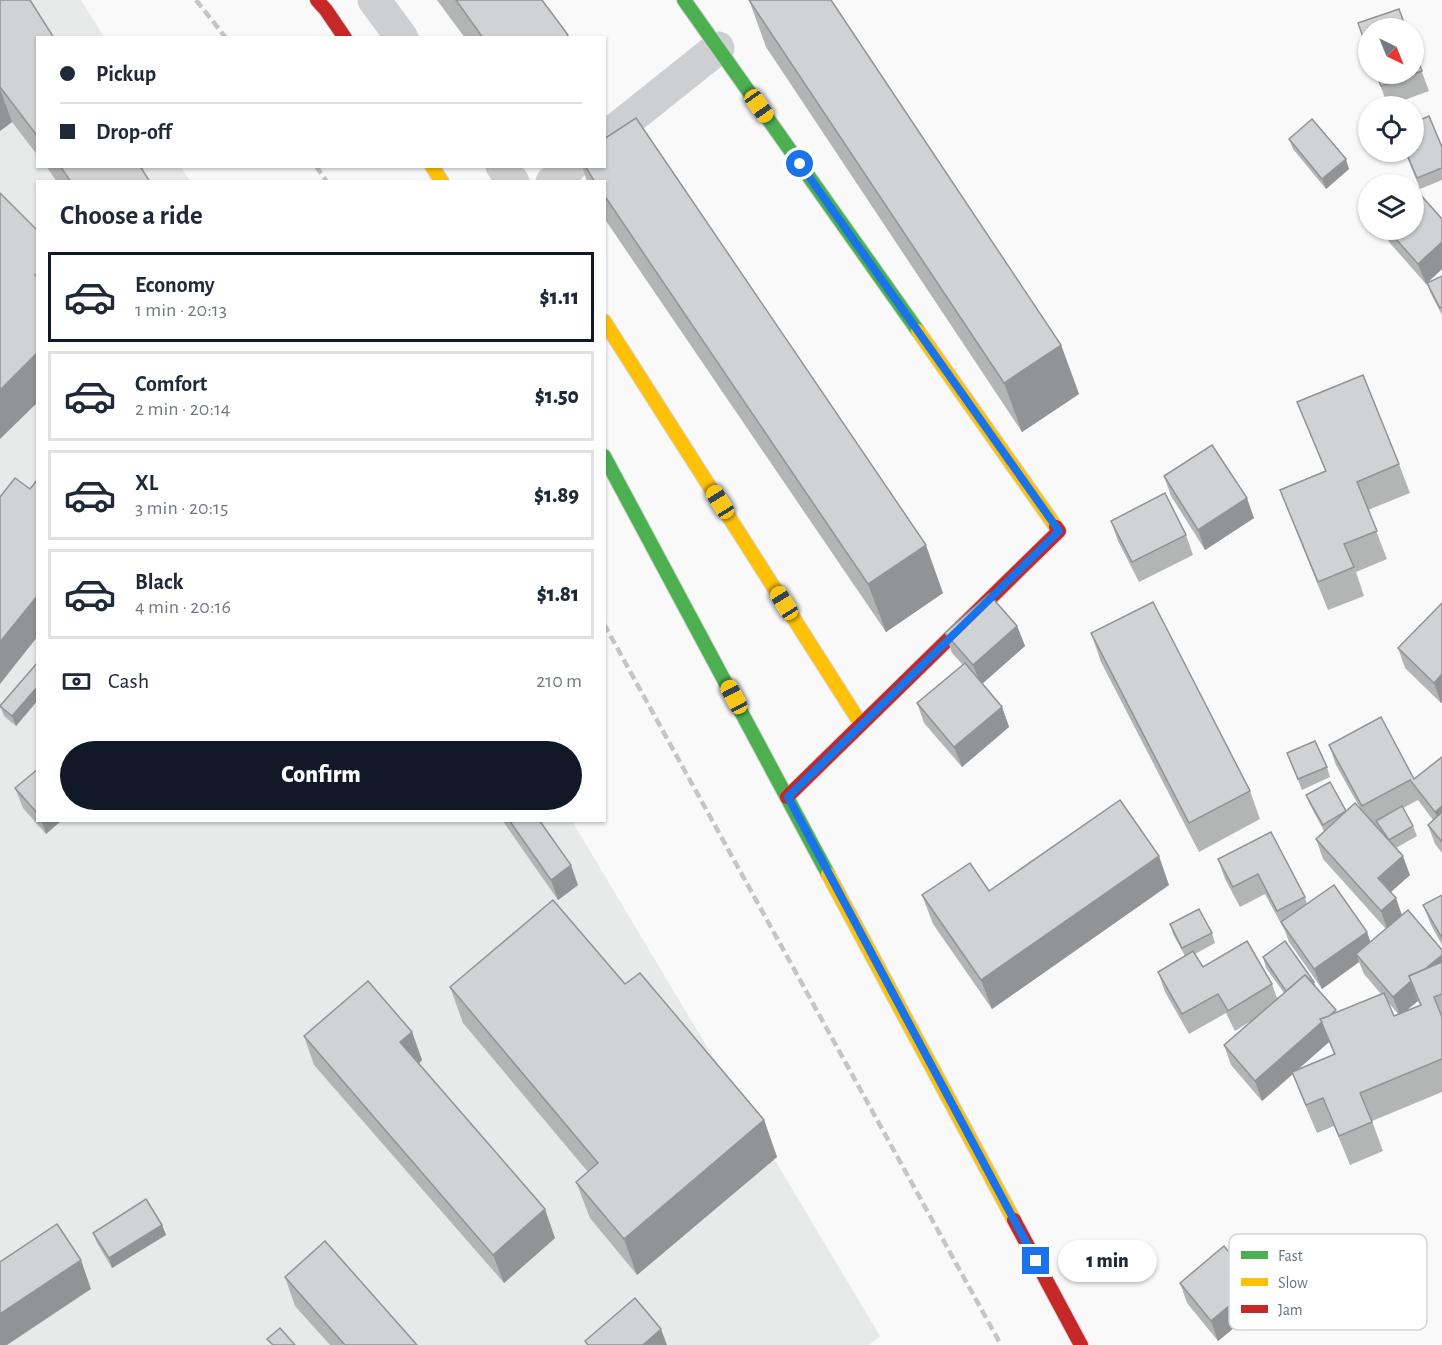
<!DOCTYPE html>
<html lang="en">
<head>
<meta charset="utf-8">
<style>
  body { margin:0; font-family:"Alegreya Sans",sans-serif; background:#f2f2f3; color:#1f2937; height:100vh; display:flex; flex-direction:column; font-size:22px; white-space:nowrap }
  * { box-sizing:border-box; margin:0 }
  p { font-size:20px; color:#747a83 }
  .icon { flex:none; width:33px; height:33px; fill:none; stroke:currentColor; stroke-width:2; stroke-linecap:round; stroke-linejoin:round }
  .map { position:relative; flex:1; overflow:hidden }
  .details { position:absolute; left:36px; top:180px; width:570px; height:642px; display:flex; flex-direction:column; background:#fff; border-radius:0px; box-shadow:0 2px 4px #0004 }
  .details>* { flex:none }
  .top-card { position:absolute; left:36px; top:36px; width:570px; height:132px; border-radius:0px; box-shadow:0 2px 4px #0004; display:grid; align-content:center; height:132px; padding:0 24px; background:#fff }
  .needle { width:39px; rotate:137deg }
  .buttons { position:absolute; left:1358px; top:18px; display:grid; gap:12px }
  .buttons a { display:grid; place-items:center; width:66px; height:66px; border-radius:50%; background:#fff; box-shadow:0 2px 4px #0004; font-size:30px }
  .end { position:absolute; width:27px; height:27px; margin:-14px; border:8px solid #1a73e8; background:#fff; box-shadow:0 0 0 3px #fff }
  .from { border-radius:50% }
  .bubble { position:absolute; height:42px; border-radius:21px; background:#fff; box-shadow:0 2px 4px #0004; font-size:20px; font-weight:800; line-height:42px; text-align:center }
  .car { position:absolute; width:18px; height:36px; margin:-18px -9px; border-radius:8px; box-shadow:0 0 4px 2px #0007; background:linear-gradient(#f5c518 24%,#345 0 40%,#f5c518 0 76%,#345 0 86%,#f5c518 0) }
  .top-card b { display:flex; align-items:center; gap:21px; height:57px; font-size:22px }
  .top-card b+b { border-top:2px solid #e0e1e3 }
  .top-card i { width:15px; height:15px; background:#1f2937 }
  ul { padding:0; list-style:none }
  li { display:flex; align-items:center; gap:18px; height:90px; margin:0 12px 9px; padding:0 12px; border:3px solid #e0e1e3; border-radius:0px }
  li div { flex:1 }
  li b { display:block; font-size:22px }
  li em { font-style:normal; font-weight:800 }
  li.selected { border-color:#111827 }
  li>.icon { width:54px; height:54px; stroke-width:1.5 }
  h2 { padding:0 24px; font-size:27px; line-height:72px }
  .pay { display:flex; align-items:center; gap:15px; height:66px; padding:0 24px; font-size:22px }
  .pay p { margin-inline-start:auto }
  .button { display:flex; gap:12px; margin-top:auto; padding:12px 24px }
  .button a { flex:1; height:69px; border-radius:36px; background:#111827; color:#fff; font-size:24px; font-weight:800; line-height:69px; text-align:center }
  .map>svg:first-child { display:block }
  .built { fill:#e8e9e9 }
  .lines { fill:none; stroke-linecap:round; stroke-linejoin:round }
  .fast-casing { stroke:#d5d6d7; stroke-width:16 }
  .slow-casing { stroke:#d5d6d7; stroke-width:16 }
  .jam-casing { stroke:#d5d6d7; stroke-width:16 }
  .street { stroke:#cecfd0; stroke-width:33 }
  .fast { stroke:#4caf50; stroke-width:14 }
  .slow { stroke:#ffc107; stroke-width:14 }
  .jam { stroke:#c62828; stroke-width:14 }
  .rail { stroke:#c3c5c6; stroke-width:4.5; stroke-dasharray:9 4.5; stroke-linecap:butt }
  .wall { fill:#b3b5b5; fill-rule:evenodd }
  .shaded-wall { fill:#929394 }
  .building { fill:#d0d2d3; stroke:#929394; stroke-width:1.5 }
  .route { stroke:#1a73e8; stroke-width:8 }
  .key { fill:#fff; stroke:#d1d6da; stroke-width:1.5 }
  .key-label { font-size:16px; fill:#657683 }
</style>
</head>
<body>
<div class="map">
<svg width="1442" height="1345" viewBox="0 0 1442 1345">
  <rect width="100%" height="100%" fill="#f9f9f9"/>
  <polygon class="built" points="0,0 81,0 104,37 38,38 38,166 181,167 190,181 38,182 38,820 572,821 880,1336 869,1345 0,1345"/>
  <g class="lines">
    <g class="fast-casing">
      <g id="fast">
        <polyline points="684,0 918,331"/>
        <polyline points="604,456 828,874"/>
      </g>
    </g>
    <g class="slow-casing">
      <g id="slow">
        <polyline points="432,166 442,182"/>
        <polyline points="604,321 861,724"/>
        <polyline points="918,331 1056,527"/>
        <polyline points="828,874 1014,1220"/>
      </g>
    </g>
    <g class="jam-casing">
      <g id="jam">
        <polyline points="317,0 326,10 345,38"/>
        <polyline points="787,797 1059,531 1056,527"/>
        <polyline points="1014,1220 1081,1345"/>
      </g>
    </g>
    <g class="street">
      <polyline points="374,0 402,38"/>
      <polyline points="604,139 718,48"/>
      <polyline points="502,166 513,182"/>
      <polyline points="552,182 571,166"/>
    </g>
    <use href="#fast" class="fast"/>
    <use href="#slow" class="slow"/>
    <use href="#jam" class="jam"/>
    <g class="rail">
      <polyline points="196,0 226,38"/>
      <polyline points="316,166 327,182"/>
      <polyline points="604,624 1001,1345"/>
    </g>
  </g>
  <g class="wall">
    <polygon points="0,0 38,38 38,156 12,122 0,131"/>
    <polygon points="437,0 542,0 569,38 465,38"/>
    <polygon points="749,0 1061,345 1079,394 1022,432 766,47"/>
    <polygon points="1413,48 1429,91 1388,106 1376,74"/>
    <polygon points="1289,139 1349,169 1326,189 1293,149"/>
    <polygon points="1442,147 1442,180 1420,189 1405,152"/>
    <polygon points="46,166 140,166 150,182 57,182"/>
    <polygon points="582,166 604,166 943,593 886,632 604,218 604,182 587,182"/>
    <polygon points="1442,219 1442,269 1426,284 1389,242 1385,230 1413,230"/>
    <polygon points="1442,276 1442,315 1431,294 1427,283"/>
    <polygon points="1297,402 1399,464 1410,493 1368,510 1387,559 1356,572 1364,596 1328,610 1291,518 1280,490 1325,471"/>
    <polygon points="1164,476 1254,518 1205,550 1171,496"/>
    <polygon points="1111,521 1186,535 1193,555 1139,582 1118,541"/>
    <polygon points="1442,603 1442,702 1441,703 1405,668 1398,648"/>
    <polygon points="1017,626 1025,646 982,683 1002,707 1009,727 962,767 924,723 917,703 963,665 952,653 945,633"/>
    <polygon points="1091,633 1250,791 1260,819 1199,852 1101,662"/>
    <polygon points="38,662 38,700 16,726 4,716 0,706"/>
    <path d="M1329,745L1414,779L1442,757V853L1435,844L1428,825L1433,820L1418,800L1403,808L1413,826L1417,836L1396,848L1410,875L1391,892L1402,915L1442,950V1092L1372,1121L1383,1151L1350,1165L1334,1126L1317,1133L1303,1100L1293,1074L1262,1101L1231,1065L1224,1045L1251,1021L1235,1031L1226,1013L1189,1034L1165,992L1158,972L1185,956L1173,934L1170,924L1212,933L1215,943L1195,954L1203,967L1272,984L1277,998L1284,993L1266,968L1263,957L1314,982L1316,987L1337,1013L1381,994L1364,974L1359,962L1322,989L1289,942L1285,931L1265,894L1240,907L1225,879L1218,859L1271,832L1305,897L1307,904L1370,942L1386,929L1323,859L1316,839L1324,831L1310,805L1306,795L1346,811L1360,808L1336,765ZM1418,1001L1420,1005L1407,1010L1414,1004ZM1388,1002L1398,1014L1394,1016ZM1329,1042L1334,1055L1297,1070Z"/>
    <polygon points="1287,753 1327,767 1330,777 1302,790"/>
    <polygon points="38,769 38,820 62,820 46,834 23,808 15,788"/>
    <polygon points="502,820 539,820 578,885 558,900"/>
    <polygon points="1169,885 992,1009 933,924 922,895 989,891"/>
    <polygon points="1442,895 1442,945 1431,925 1423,905"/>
    <polygon points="625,984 764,1120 777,1157 637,1275 590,1218 576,1182 588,1172 463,1023 450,987"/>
    <polygon points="412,1032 422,1060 419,1064 555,1238 504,1283 314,1065 304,1036"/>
    <polygon points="162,1225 166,1235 112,1268 97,1243 93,1233"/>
    <polygon points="285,1277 417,1345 330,1345 295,1306"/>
    <polygon points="1180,1283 1263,1304 1218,1341 1187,1303"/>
  </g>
  <g class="shaded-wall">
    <polygon points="0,89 12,122 0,131"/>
    <polygon points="1346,159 1349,169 1326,189 1322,179"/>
    <polygon points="1442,242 1442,269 1426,284 1418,264"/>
    <polygon points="1061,345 1079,394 1022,432 1004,383"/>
    <polygon points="38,352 38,402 0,439 0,390"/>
    <polygon points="1247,498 1254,518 1205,550 1198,530"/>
    <polygon points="926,545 943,593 886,632 868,584"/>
    <polygon points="38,595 38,636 0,684 0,642"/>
    <polygon points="1017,626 1025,646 981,685 973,665"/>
    <polygon points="1442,674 1442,702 1441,703 1434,683"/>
    <polygon points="38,686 38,700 16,726 12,716"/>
    <polygon points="1002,707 1009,727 962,767 954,747"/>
    <polygon points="1442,806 1442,831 1435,812"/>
    <polygon points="41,820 62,820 46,834"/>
    <polygon points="1159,856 1169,885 992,1009 981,980"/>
    <polygon points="1403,856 1410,875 1385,897 1378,878"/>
    <polygon points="571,865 578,885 558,900 551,880"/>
    <polygon points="1396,898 1403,918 1388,931 1381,911"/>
    <polygon points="1367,932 1374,952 1356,954 1359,962 1322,989 1314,969"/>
    <polygon points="1442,955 1442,981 1411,981"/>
    <polygon points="1411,981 1418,1001 1400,1016 1393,997"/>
    <polygon points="1322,1022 1329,1042 1262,1101 1255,1081"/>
    <polygon points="412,1032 422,1060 410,1071 400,1042"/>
    <polygon points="764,1120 777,1157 637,1275 624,1239"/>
    <polygon points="545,1209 555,1238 504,1283 493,1255"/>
    <polygon points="162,1225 166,1235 112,1268 109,1258"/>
    <polygon points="81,1260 91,1289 7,1345 0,1345 0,1314"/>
    <polygon points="1255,1284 1263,1304 1218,1341 1211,1321"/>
    <polygon points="661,1329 667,1345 643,1345"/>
  </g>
  <g class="building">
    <polygon points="0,0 30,0 54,38 38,38 38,137 0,87"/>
    <polygon points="456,0 542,0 568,35 565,38 483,38"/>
    <polygon points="749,0 831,0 1061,345 1004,383"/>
    <polygon points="1399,9 1406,28 1368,28 1368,51 1358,23"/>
    <polygon points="1413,48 1422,71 1381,86 1376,74 1413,74"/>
    <polygon points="1429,116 1442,147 1442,168 1417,178 1406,152 1413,152 1413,123"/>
    <polygon points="636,118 926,545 868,584 604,195 604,182 595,182 585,166 604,166 604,139"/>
    <polygon points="1312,119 1346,159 1322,179 1289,139"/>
    <polygon points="60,166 140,166 150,182 71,182"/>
    <polygon points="1418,192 1442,219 1442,242 1418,264 1388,230 1413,230 1413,196"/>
    <polygon points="0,193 38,231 38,273 35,275 38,277 38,352 0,390"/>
    <polygon points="1442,276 1442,307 1440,308 1427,283"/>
    <polygon points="1363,375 1399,464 1357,482 1377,531 1344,544 1354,567 1318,582 1280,490 1326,471 1297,402"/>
    <polygon points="1212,445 1247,498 1198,530 1164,476"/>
    <polygon points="15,478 30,489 38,479 38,595 0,642 0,497"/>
    <polygon points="1165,493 1186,535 1132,562 1111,521"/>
    <polygon points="989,594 1017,626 973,665 945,633"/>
    <polygon points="1153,602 1250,791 1189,823 1091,633"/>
    <polygon points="1442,603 1442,674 1434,683 1398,648"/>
    <polygon points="38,662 38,686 12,716 0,706"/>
    <polygon points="965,663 1002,707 954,747 917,703"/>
    <polygon points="1381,717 1414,779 1442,757 1442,806 1435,812 1410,780 1362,806 1329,745"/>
    <polygon points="1315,741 1327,767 1298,779 1287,753"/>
    <polygon points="38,769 38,814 15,788"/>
    <polygon points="1330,782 1346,811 1323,825 1306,795"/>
    <polygon points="1120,800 1159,856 981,980 922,895 970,863 989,891"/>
    <polygon points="1355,803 1403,856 1378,878 1396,898 1381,911 1316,839"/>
    <polygon points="1402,806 1413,826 1389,840 1376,821"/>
    <polygon points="1442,812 1442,842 1428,825"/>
    <polygon points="509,820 539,820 571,865 551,880"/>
    <polygon points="1271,832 1305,897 1277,911 1258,874 1233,887 1218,859"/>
    <polygon points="1334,885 1367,932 1314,969 1281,922"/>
    <polygon points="1442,895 1442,938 1423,905"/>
    <polygon points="553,900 625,984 640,973 764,1120 624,1239 576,1182 598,1163 450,987"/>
    <polygon points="1199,909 1212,933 1182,948 1170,924"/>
    <polygon points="1408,910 1442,950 1442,955 1425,969 1409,976 1411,981 1393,997 1356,954"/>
    <polygon points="1247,941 1272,984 1228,1011 1218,994 1182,1014 1158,972 1193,951 1203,967"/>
    <polygon points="1285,941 1314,982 1313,983 1305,975 1286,991 1263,957"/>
    <polygon points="1442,962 1442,994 1434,997 1442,1017 1442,1059 1360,1093 1372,1122 1339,1136 1323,1098 1306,1105 1292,1072 1335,1054 1320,1019 1384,993 1394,1016 1421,1005 1409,976"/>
    <polygon points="1305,975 1336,1010 1329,1016 1320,1019 1322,1022 1255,1081 1224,1045"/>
    <polygon points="368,981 412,1032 400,1042 545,1209 493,1255 304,1036"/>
    <polygon points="146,1199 162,1225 109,1258 93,1233"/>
    <polygon points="57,1224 81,1260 0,1314 0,1262"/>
    <polygon points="325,1241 417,1345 345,1345 285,1277"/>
    <polygon points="1224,1246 1255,1284 1211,1321 1180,1283"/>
    <polygon points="635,1298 661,1329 643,1345 588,1345 585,1341"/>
    <polygon points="280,1328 295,1345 273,1345 267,1339"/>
  </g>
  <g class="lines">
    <polyline class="route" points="800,164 1059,531 788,797 1036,1261"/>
  </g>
  <rect x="1229" y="1234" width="198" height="96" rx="9" class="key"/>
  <rect x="1241" y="1251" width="27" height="8" fill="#4caf50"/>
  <rect x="1241" y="1278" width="27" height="8" fill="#ffc107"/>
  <rect x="1241" y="1305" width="27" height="8" fill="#c62828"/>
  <g class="key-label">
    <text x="1278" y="1261">Fast</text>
    <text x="1278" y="1288">Slow</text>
    <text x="1278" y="1315">Jam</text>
  </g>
</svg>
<div class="buttons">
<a><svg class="needle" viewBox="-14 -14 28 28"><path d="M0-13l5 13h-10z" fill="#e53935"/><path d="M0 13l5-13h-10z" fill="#747a83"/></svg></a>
<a><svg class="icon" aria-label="locate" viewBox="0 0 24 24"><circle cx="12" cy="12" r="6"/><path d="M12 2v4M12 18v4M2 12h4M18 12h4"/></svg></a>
<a><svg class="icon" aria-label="layers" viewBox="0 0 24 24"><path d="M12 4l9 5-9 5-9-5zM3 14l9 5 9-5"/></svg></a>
</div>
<i class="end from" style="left:800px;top:164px"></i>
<i class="end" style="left:1036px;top:1261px"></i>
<div class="bubble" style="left:1058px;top:1240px;width:99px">1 min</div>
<i class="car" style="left:759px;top:106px;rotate:145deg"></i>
<i class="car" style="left:720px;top:502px;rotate:328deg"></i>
<i class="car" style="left:784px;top:603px;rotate:328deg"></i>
<i class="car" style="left:734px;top:697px;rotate:332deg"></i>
<div class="top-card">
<b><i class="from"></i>Pickup</b>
<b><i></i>Drop-off</b>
</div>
<section class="details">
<h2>Choose a ride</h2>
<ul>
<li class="selected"><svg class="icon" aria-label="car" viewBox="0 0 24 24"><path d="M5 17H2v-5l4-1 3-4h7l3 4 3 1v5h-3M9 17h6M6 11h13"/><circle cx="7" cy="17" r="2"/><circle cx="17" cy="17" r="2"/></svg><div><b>Economy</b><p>1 min · 20:13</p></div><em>$1.11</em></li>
<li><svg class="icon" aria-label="car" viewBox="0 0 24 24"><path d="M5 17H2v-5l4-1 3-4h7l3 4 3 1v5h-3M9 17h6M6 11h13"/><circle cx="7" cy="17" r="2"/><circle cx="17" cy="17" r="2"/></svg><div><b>Comfort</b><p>2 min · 20:14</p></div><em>$1.50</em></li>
<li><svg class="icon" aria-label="car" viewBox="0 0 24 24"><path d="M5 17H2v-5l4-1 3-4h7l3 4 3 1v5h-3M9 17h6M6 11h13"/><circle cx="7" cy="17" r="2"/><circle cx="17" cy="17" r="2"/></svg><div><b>XL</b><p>3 min · 20:15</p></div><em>$1.89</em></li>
<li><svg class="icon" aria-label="car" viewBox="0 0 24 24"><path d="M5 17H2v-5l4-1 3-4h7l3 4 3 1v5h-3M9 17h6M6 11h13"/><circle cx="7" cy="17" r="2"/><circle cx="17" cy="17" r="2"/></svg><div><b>Black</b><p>4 min · 20:16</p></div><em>$1.81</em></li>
</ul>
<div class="pay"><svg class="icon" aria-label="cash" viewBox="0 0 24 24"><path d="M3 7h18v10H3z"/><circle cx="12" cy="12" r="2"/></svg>Cash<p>210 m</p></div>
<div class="button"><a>Confirm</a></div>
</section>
</div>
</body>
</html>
